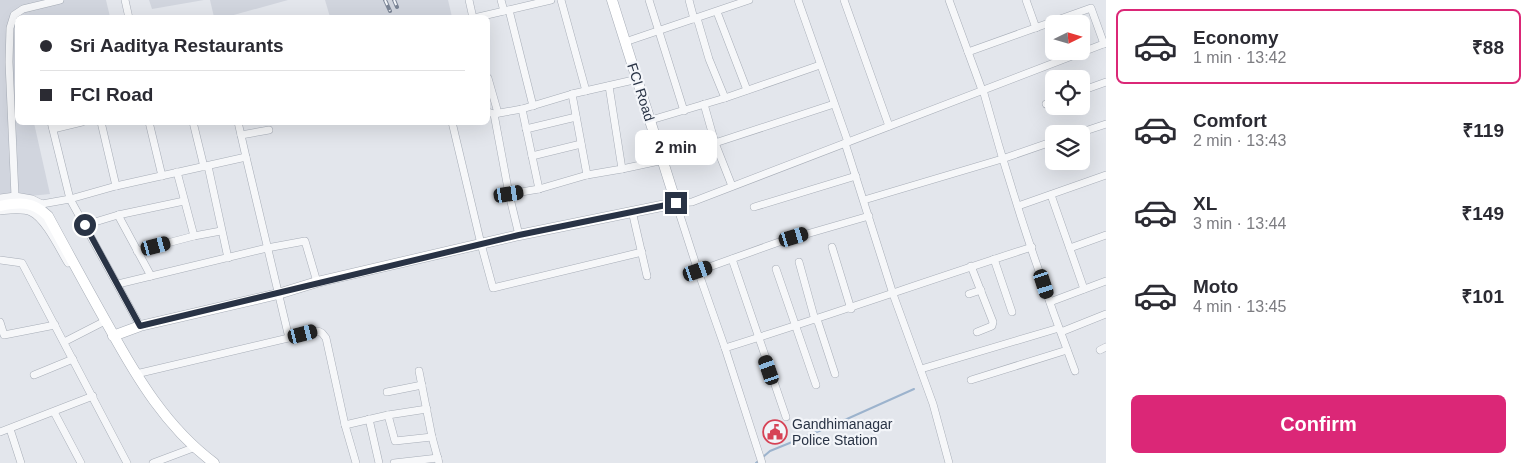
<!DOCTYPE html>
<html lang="en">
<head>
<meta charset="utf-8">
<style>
  body { margin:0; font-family:Arial,sans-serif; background:#f2f2f3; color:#2b2b33; height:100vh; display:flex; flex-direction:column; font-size:19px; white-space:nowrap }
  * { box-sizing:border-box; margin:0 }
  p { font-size:16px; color:#7c7c81 }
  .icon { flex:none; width:28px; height:28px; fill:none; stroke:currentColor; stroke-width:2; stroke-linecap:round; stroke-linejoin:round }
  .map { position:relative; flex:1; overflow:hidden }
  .side { display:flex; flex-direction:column; background:#fff; width:425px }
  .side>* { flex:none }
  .guide { position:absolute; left:15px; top:15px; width:475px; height:110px; border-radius:8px; box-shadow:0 5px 20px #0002; display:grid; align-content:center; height:110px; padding:0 25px; background:#fff }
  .needle { width:32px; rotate:85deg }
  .fabs { position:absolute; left:1045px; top:15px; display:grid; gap:10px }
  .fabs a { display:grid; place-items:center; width:45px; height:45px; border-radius:8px; background:#fff; box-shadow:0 5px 20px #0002; font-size:25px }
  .end { position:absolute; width:22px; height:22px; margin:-11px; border:6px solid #293345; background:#fff; box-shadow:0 0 0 2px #fff }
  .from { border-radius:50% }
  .bubble { position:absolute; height:35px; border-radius:8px; background:#fff; box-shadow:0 5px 20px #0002; font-size:16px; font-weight:600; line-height:35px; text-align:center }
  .car { position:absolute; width:15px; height:30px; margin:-15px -8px; border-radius:6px; box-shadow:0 0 4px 1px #0007; background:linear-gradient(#222 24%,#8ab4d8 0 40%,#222 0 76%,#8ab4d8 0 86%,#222 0) }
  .guide b { display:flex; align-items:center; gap:18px; height:48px; font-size:19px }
  .guide b+b { border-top:1px solid #e1e1e2 }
  .guide i { width:12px; height:12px; background:#2b2b33 }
  ul { padding:9px 0 0; list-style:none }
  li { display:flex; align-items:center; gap:15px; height:75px; margin:0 10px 8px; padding:0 15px; border:2px solid transparent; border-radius:8px }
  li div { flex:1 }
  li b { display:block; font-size:19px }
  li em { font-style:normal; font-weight:600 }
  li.on { border-color:#db2777 }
  li>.icon { width:45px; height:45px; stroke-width:1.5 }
  .action { display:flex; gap:10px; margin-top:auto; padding:10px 25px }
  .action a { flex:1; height:58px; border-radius:8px; background:#db2777; color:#fff; font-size:20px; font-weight:600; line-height:58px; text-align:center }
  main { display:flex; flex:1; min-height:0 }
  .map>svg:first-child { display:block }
  .built { fill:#d1d5de }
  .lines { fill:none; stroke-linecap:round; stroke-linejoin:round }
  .stream { stroke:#9cb3cd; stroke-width:2 }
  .street-casing { stroke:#a7adb7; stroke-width:8 }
  .secondary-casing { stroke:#a7adb7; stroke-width:11 }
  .street { stroke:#f6f7f9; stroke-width:7 }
  .secondary { stroke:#fff; stroke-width:10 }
  .rail-casing { stroke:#7b8596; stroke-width:4 }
  .rail { stroke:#f3f5f9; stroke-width:2; stroke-dasharray:5.5; stroke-linecap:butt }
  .route { stroke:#293345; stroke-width:6 }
  .labels { text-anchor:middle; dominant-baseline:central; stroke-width:4.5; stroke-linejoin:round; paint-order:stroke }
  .street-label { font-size:14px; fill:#293345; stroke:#f3f5f9 }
  .poi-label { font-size:14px; fill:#293345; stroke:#f3f5f9; text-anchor:start }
</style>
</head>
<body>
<main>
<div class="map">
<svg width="1106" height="463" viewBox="0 0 1106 463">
  <rect width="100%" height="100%" fill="#e3e6ec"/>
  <g class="built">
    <polygon points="0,0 106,0 110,17 18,18 18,122 34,123 50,194 0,199"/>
    <polygon points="149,0 204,0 152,9"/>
    <polygon points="210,0 288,0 223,18 214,17"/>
    <polygon points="325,0 448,0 452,17 330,17"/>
  </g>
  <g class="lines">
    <polyline class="stream" points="756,463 770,451 829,427 914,389"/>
    <g class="street-casing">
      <g id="street">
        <polyline points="60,0 23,9 14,15 10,28 9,62 15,196 32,199 42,204 70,199 116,186 246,157 289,338"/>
        <polyline points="125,0 129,18"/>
        <polyline points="469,0 473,18"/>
        <polyline points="501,0 504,11"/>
        <polyline points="561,0 586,91"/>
        <polyline points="649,0 684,111"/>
        <polyline points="689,0 694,19"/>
        <polyline points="798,0 848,142"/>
        <polyline points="844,0 889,126"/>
        <polyline points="949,0 982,90"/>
        <polyline points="1026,0 1036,28"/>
        <polyline points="509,10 533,106"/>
        <polyline points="717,12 747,90"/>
        <polyline points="474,18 551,0"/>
        <polyline points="625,42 749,0"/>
        <polyline points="968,52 1091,8 1104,44"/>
        <polyline points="488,78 498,113"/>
        <path d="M983,90C1009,185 1040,279 1075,371"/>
        <polyline points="1081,91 1106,82"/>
        <polyline points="572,94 587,175"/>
        <polyline points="725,98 820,65"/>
        <polyline points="704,104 715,143 732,186"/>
        <polyline points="1046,104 1054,101"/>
        <polyline points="522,109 539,189"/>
        <polyline points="488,112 494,114 522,109 572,94 638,79"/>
        <polyline points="494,114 509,194 519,235"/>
        <polyline points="651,120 725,98 709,59 697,18"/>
        <polyline points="51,122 70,199 140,326"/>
        <polyline points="101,122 116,186"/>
        <polyline points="149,122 162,176"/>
        <polyline points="193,122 204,167"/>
        <polyline points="238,122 246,157"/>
        <polyline points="452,122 481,244 493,288 642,252"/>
        <polyline points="53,129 82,122"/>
        <polyline points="526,129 576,117"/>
        <polyline points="1076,134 1106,124"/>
        <polyline points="241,135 269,130"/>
        <polyline points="715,143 834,104"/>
        <polyline points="845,143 893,294 933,404 949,463"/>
        <polyline points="532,156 581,144"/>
        <polyline points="208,166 228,258"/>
        <polyline points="622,169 664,160"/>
        <polyline points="177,172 194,236"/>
        <polyline points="509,194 539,189 587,175 622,169 609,86"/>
        <polyline points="1051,195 1084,289"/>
        <polyline points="0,198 15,196"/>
        <polyline points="864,200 1002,159 1054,141"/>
        <polyline points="1018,206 1106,175"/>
        <polyline points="754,207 856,176"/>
        <path d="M0,211C10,210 22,208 31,212C45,218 60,250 68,263"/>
        <polyline points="632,211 647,276"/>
        <polyline points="118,215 151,276"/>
        <polyline points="85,225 118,215 184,201"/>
        <polyline points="832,247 851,309"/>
        <path d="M1032,247C929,280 828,316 725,348L698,271L676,203L692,202L1106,43"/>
        <polyline points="1070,248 1106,235"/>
        <polyline points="137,251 194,236 221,231"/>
        <polyline points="732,259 786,417"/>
        <polyline points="994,259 1012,312"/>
        <polyline points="0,260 22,263 127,463"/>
        <polyline points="799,262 815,320"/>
        <polyline points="971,266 993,322 992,326 977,332"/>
        <polyline points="776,269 816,385"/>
        <polyline points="698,271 779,242 869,216"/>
        <polyline points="118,284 267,248 305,241 317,282"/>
        <polyline points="969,294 981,290"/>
        <polyline points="1050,302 1106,281"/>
        <polyline points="817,319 835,374"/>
        <polyline points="0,322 4,335 55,325"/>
        <polyline points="1061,332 1106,314"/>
        <polyline points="64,342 105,321"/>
        <polyline points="725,348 762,463"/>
        <polyline points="1100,350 1106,347"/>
        <polyline points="921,369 1059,328"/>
        <polyline points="419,371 432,437 439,463"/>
        <polyline points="136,374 318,331 322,333 326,338 345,425 356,463"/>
        <polyline points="34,375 73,359"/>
        <polyline points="971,380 1067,350"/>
        <polyline points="387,392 422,385"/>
        <polyline points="54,412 81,463"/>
        <polyline points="388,415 395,441 432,437"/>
        <polyline points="369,419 379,463"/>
        <polyline points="345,425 388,415 427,409"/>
        <polyline points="10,429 21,463"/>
        <polyline points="0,432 93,396"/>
        <polyline points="153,463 193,448"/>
        <polyline points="394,463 438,458"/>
      </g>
    </g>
    <g class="secondary-casing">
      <g id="secondary">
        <path d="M0,206C19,202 33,201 48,216C68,253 88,290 109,327C137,378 167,428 214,463"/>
        <polyline points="113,336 140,326 278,294 317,282 519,235 676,203 612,0"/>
      </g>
    </g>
    <use href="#street" class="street"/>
    <use href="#secondary" class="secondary"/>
    <g class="rail-casing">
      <g id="rail">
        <polyline points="385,0 390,11"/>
        <polyline points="394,0 397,7"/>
      </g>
    </g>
    <use href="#rail" class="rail"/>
  </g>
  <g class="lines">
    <polyline class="route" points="85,225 140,326 519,235 676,203"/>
  </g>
  <defs>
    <g id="civic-ring" transform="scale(1.25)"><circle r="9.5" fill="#f3f5f9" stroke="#d64356" stroke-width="1.5"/><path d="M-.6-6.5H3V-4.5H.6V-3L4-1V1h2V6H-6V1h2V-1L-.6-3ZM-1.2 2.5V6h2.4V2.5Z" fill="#d64356"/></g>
  </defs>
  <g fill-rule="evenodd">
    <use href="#civic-ring" x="775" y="432"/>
  </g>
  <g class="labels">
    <g class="street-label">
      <text transform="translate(641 92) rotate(72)">FCI Road</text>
    </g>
    <g class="poi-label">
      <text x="792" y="424">Gandhimanagar<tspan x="792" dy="16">Police Station</tspan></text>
    </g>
  </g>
</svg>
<div class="fabs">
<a><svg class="needle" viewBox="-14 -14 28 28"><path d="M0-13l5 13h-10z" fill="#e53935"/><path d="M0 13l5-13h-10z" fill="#7c7c81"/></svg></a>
<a><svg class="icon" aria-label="locate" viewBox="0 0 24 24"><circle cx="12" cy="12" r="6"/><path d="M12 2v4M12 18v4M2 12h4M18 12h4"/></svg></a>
<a><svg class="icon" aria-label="layers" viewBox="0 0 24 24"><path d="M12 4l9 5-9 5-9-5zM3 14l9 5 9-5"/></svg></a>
</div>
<i class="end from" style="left:85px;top:225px"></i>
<i class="end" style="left:676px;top:203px"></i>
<div class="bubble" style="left:635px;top:130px;width:82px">2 min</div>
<i class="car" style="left:509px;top:194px;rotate:81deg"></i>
<i class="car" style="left:794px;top:237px;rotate:73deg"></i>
<i class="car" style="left:156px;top:246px;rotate:75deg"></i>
<i class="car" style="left:698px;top:271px;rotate:71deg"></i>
<i class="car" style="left:1044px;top:284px;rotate:162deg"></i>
<i class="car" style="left:303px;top:334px;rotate:76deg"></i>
<i class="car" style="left:769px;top:370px;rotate:341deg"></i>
<div class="guide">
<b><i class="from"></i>Sri Aaditya Restaurants</b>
<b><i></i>FCI Road</b>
</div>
</div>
<section class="side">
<ul>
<li class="on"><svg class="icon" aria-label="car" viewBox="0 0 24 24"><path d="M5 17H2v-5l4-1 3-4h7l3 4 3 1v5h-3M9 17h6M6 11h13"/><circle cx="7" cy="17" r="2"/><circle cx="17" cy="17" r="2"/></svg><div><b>Economy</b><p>1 min · 13:42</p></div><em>₹88</em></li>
<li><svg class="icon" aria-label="car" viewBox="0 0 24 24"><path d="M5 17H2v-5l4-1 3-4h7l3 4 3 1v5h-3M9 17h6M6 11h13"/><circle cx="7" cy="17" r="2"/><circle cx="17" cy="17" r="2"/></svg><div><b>Comfort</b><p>2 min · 13:43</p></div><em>₹119</em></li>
<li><svg class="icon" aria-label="car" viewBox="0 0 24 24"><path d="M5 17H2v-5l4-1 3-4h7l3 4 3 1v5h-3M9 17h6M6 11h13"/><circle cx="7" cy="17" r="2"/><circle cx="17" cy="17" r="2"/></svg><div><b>XL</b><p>3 min · 13:44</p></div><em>₹149</em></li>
<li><svg class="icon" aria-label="car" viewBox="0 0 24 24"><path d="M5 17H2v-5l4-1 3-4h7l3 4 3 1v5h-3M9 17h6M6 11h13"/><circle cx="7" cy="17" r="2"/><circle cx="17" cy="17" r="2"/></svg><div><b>Moto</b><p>4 min · 13:45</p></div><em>₹101</em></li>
</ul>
<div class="action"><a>Confirm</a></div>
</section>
</main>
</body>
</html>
